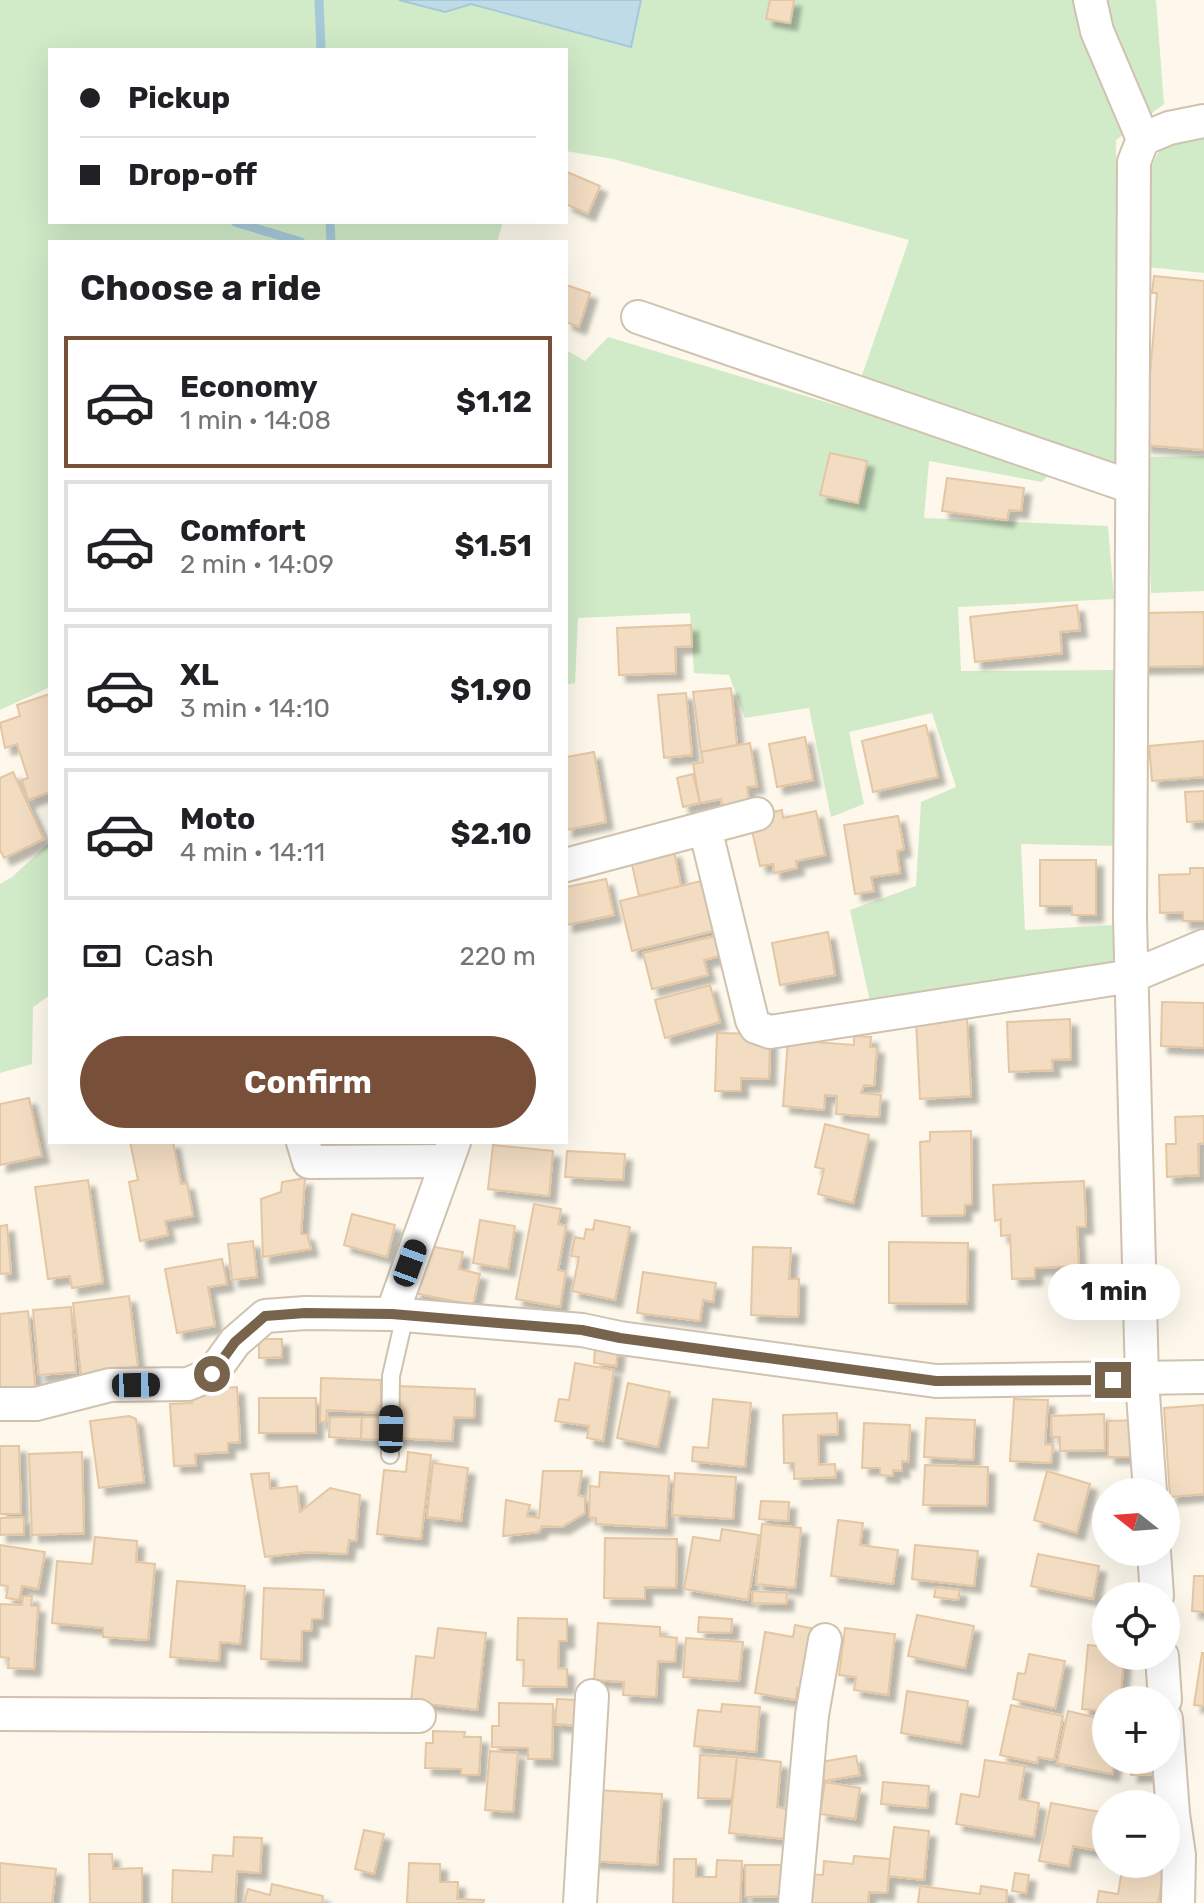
<!DOCTYPE html>
<html lang="en">
<head>
<meta charset="utf-8">
<style>
  body { margin:0; font-family:Rubik,sans-serif; background:#f2f2f2; color:#202124; height:100vh; display:flex; flex-direction:column; font-size:30px; white-space:nowrap }
  * { box-sizing:border-box; margin:0 }
  p { font-size:26px; color:#757577 }
  .icon { flex:none; width:44px; height:44px; fill:none; stroke:currentColor; stroke-width:2; stroke-linecap:round; stroke-linejoin:round }
  .map { position:relative; flex:1; overflow:hidden }
  .details { position:absolute; left:48px; top:240px; width:520px; height:904px; display:flex; flex-direction:column; background:#fff; border-radius:0px; box-shadow:0 8px 32px #0002 }
  .details>* { flex:none }
  .top-card { position:absolute; left:48px; top:48px; width:520px; height:176px; border-radius:0px; box-shadow:0 8px 32px #0002; display:grid; align-content:center; height:176px; padding:0 32px; background:#fff }
  .needle { width:52px; rotate:287deg }
  .tools { position:absolute; left:1092px; top:1478px; display:grid; gap:16px }
  .tools a { display:grid; place-items:center; width:88px; height:88px; border-radius:50%; background:#fff; box-shadow:0 8px 32px #0002; font-size:40px }
  .end { position:absolute; width:36px; height:36px; margin:-18px; border:10px solid #78634d; background:#fff; box-shadow:0 0 0 4px #fff }
  .from { border-radius:50% }
  .bubble { position:absolute; height:56px; border-radius:28px; background:#fff; box-shadow:0 8px 32px #0002; font-size:26px; font-weight:700; line-height:56px; text-align:center }
  .car { position:absolute; width:24px; height:48px; margin:-24px -12px; border-radius:10px; box-shadow:0 0 6px 2px #0007; background:linear-gradient(#222 24%,#8ab4d8 0 40%,#222 0 76%,#8ab4d8 0 86%,#222 0) }
  .top-card b { display:flex; align-items:center; gap:28px; height:76px; font-size:30px }
  .top-card b+b { border-top:2px solid #e0e0e0 }
  .top-card i { width:20px; height:20px; background:#202124 }
  ul { padding:0; list-style:none }
  li { display:flex; align-items:center; gap:24px; height:132px; margin:0 16px 12px; padding:0 16px; border:4px solid #e0e0e0; border-radius:0px }
  li div { flex:1 }
  li b { display:block; font-size:30px }
  li em { font-style:normal; font-weight:700 }
  li.on { border-color:#784f39 }
  li>.icon { width:72px; height:72px; stroke-width:1.5 }
  h2 { padding:0 32px; font-size:36px; line-height:96px }
  .pay { display:flex; align-items:center; gap:20px; height:88px; padding:0 32px; font-size:30px }
  .pay p { margin-inline-start:auto }
  .cta { display:flex; gap:16px; margin-top:auto; padding:16px 32px }
  .cta a { flex:1; height:92px; border-radius:48px; background:#784f39; color:#fff; font-size:32px; font-weight:700; line-height:92px; text-align:center }
  .map>svg:first-child { display:block }
  .green { fill:#d1ebc8 }
  .water { fill:#bedbe7; stroke:#a5c9d9; stroke-width:2 }
  .lines { fill:none; stroke-linecap:round; stroke-linejoin:round }
  .stream { stroke:#a5c9d9; stroke-width:9 }
  .building { fill:#f2dcc2; stroke:#e5c6a3; stroke-width:2; filter:url(#shadow) }
  .lane-casing { stroke:#cfc2af; stroke-width:20 }
  .street-casing { stroke:#cfc2af; stroke-width:36 }
  .lane { stroke:#fff; stroke-width:16 }
  .street { stroke:#fff; stroke-width:32 }
  .route { stroke:#78634d; stroke-width:10 }
</style>
</head>
<body>
<div class="map">
<svg width="1204" height="1903" viewBox="0 0 1204 1903">
  <defs>
    <filter id="shadow"><feDropShadow dx="7" dy="7" stdDeviation="2" flood-color="#0004"/></filter>
  </defs>
  <rect width="100%" height="100%" fill="#fdf8eb"/>
  <g class="green">
    <polygon points="0,0 1156,0 1164,104 1116,140 1117,471 860,381 909,240 613,159 566,151 566,50 50,50 50,222 503,222 497,242 50,242 50,687 0,710"/>
    <polygon points="1204,136 1204,273 1148,267 1148,174 1162,145"/>
    <polygon points="608,337 1054,470 1042,482 929,461 924,518 1108,526 1114,599 958,607 961,671 1116,670 1119,846 1021,844 1025,930 1113,925 1117,963 870,1002 850,910 916,886 921,802 956,787 932,713 849,732 864,804 831,817 809,708 745,718 729,675 694,673 690,613 578,618 575,683 566,685 566,350 585,361"/>
    <polygon points="1204,456 1204,591 1151,593 1146,457"/>
    <polygon points="50,842 50,995 33,1007 32,1064 0,1073 0,884 12,877"/>
  </g>
  <polygon class="water" points="399,0 641,0 631,47 471,4 445,12"/>
  <g class="lines">
    <g class="stream">
      <polyline points="319,0 321,50"/>
      <polyline points="235,222 301,242"/>
      <polyline points="330,222 331,242"/>
    </g>
  </g>
  <g class="building">
    <polygon points="770,0 794,0 790,23 766,19"/>
    <polygon points="567,172 600,186 588,214 566,204"/>
    <polygon points="1154,276 1204,281 1204,450 1144,445 1157,293 1152,293"/>
    <polygon points="566,285 590,293 579,327 566,322"/>
    <polygon points="830,453 867,461 858,503 820,495"/>
    <polygon points="947,478 1024,488 1021,511 1009,510 1007,520 942,511"/>
    <polygon points="1077,605 1080,630 1060,632 1062,653 975,662 970,617"/>
    <polygon points="1204,612 1204,666 1138,667 1138,613"/>
    <polygon points="691,625 692,646 675,647 676,673 619,675 617,628"/>
    <polygon points="731,688 737,745 701,752 693,692"/>
    <polygon points="686,693 692,755 664,758 658,695"/>
    <polygon points="50,694 50,792 28,800 22,780 28,778 17,744 5,748 0,723 20,716 17,705"/>
    <polygon points="926,725 938,777 873,792 862,741"/>
    <polygon points="805,737 813,780 777,787 769,744"/>
    <polygon points="1204,741 1204,777 1152,781 1149,746"/>
    <polygon points="750,743 757,786 747,787 749,801 722,806 721,799 700,803 693,764 703,762 701,752"/>
    <polygon points="594,752 606,822 566,830 566,757"/>
    <polygon points="13,772 44,839 4,858 0,850 0,778"/>
    <polygon points="693,774 700,803 683,807 677,778"/>
    <polygon points="1204,791 1204,821 1187,822 1185,792"/>
    <polygon points="782,810 783,818 816,811 825,855 796,861 797,868 774,873 773,864 760,866 751,826 764,814"/>
    <polygon points="898,816 904,849 897,851 900,873 871,877 874,891 855,894 844,825"/>
    <polygon points="674,851 681,886 639,896 631,860"/>
    <polygon points="1040,860 1096,860 1096,915 1072,915 1072,906 1040,906"/>
    <polygon points="1190,868 1204,868 1204,921 1183,921 1183,912 1160,913 1159,875 1190,874"/>
    <polygon points="606,879 614,915 566,925 566,887"/>
    <polygon points="701,881 713,931 632,951 620,901"/>
    <polygon points="828,932 835,975 780,985 772,943"/>
    <polygon points="715,936 720,956 704,960 708,975 652,989 643,953"/>
    <polygon points="710,985 720,1022 665,1038 655,1000"/>
    <polygon points="1162,1002 1204,1003 1204,1048 1161,1046"/>
    <polygon points="967,1018 971,1096 920,1099 916,1021"/>
    <polygon points="1070,1019 1071,1059 1052,1060 1053,1070 1009,1072 1007,1022"/>
    <polygon points="717,1033 770,1034 769,1079 741,1078 741,1091 715,1091"/>
    <polygon points="854,1036 871,1037 870,1047 877,1047 874,1086 864,1085 861,1093 881,1095 879,1117 836,1114 837,1096 825,1095 824,1110 783,1106 788,1040 854,1045"/>
    <polygon points="29,1098 42,1156 0,1165 0,1104"/>
    <polygon points="1204,1116 1204,1143 1198,1144 1199,1175 1167,1177 1166,1144 1176,1144 1175,1117"/>
    <polygon points="825,1124 869,1135 853,1203 818,1194 824,1169 815,1167"/>
    <polygon points="971,1131 972,1204 965,1205 964,1215 922,1216 920,1142 930,1141 930,1132"/>
    <polygon points="130,1142 173,1142 181,1184 187,1183 193,1216 165,1221 168,1235 140,1241 129,1182 138,1180"/>
    <polygon points="493,1145 553,1151 549,1196 488,1189"/>
    <polygon points="567,1151 625,1154 623,1180 565,1177"/>
    <polygon points="305,1178 301,1234 307,1234 311,1249 263,1257 261,1199 281,1192 282,1182"/>
    <polygon points="88,1180 103,1283 72,1288 70,1276 48,1279 35,1187"/>
    <polygon points="1084,1181 1086,1227 1077,1227 1079,1266 1035,1268 1035,1278 1012,1279 1010,1235 1001,1236 1001,1219 995,1221 993,1185"/>
    <polygon points="534,1204 561,1209 558,1224 566,1226 558,1270 566,1272 560,1307 516,1299"/>
    <polygon points="352,1214 395,1225 387,1257 344,1245"/>
    <polygon points="480,1220 515,1226 508,1269 473,1263"/>
    <polygon points="595,1220 630,1227 615,1300 572,1291 579,1257 571,1256 575,1237 584,1239 586,1229 593,1230"/>
    <polygon points="7,1225 11,1273 0,1274 0,1226"/>
    <polygon points="253,1241 257,1277 232,1280 228,1244"/>
    <polygon points="889,1242 968,1243 967,1304 889,1303"/>
    <polygon points="423,1245 463,1252 459,1269 480,1274 473,1305 414,1293"/>
    <polygon points="753,1247 791,1248 789,1279 799,1279 798,1317 751,1315"/>
    <polygon points="222,1259 227,1284 208,1287 215,1326 177,1333 165,1269"/>
    <polygon points="643,1272 716,1283 713,1302 703,1300 700,1321 637,1313"/>
    <polygon points="129,1296 138,1367 81,1375 73,1303"/>
    <polygon points="71,1307 76,1372 39,1375 33,1310"/>
    <polygon points="28,1311 36,1394 8,1396 8,1387 0,1388 0,1314"/>
    <polygon points="259,1339 282,1339 282,1357 259,1358"/>
    <polygon points="595,1346 618,1349 616,1366 594,1363"/>
    <polygon points="575,1363 614,1370 603,1441 587,1438 589,1426 555,1421 559,1399 569,1400"/>
    <polygon points="321,1378 381,1380 381,1413 327,1410 326,1422 320,1422"/>
    <polygon points="628,1383 670,1392 658,1447 617,1438"/>
    <polygon points="397,1386 475,1389 474,1418 454,1417 452,1441 395,1438"/>
    <polygon points="237,1387 240,1442 228,1443 228,1452 195,1454 196,1465 174,1466 170,1404 192,1403 191,1390"/>
    <rect x="259" y="1398" width="57" height="35"/>
    <polygon points="713,1399 751,1403 745,1467 692,1461 693,1447 708,1448"/>
    <polygon points="1014,1399 1048,1400 1045,1444 1053,1445 1051,1463 1010,1461"/>
    <polygon points="1204,1405 1204,1494 1170,1497 1164,1408"/>
    <polygon points="837,1413 838,1434 818,1435 819,1465 835,1464 836,1477 794,1479 794,1463 784,1463 783,1415"/>
    <polygon points="1104,1414 1105,1450 1060,1451 1060,1437 1052,1437 1051,1416"/>
    <polygon points="129,1416 136,1419 144,1482 99,1488 90,1421"/>
    <polygon points="330,1417 362,1417 361,1439 329,1437"/>
    <polygon points="362,1417 386,1417 386,1440 361,1439"/>
    <polygon points="926,1418 975,1420 973,1460 924,1457"/>
    <polygon points="1136,1420 1137,1457 1108,1457 1108,1421"/>
    <polygon points="864,1423 910,1425 908,1462 902,1461 902,1471 893,1470 893,1476 880,1475 880,1468 862,1468"/>
    <polygon points="0,1446 19,1446 21,1514 0,1514"/>
    <polygon points="82,1452 84,1533 32,1535 29,1454"/>
    <polygon points="408,1452 431,1455 421,1539 377,1534 384,1470 406,1472"/>
    <polygon points="433,1463 468,1468 461,1521 427,1517"/>
    <polygon points="925,1465 988,1467 987,1506 923,1505"/>
    <polygon points="543,1471 582,1471 578,1495 585,1497 585,1513 562,1527 542,1526 539,1532 503,1536 506,1500 530,1505 527,1516 539,1518"/>
    <polygon points="1047,1471 1090,1484 1077,1533 1034,1520"/>
    <polygon points="600,1472 669,1476 666,1528 596,1524 596,1518 589,1517 590,1486 599,1487"/>
    <polygon points="269,1473 270,1489 297,1486 300,1512 330,1488 360,1495 356,1541 349,1540 347,1554 308,1552 265,1557 251,1474"/>
    <polygon points="675,1473 736,1477 733,1519 672,1515"/>
    <polygon points="761,1501 789,1502 788,1521 759,1519"/>
    <polygon points="24,1517 24,1534 0,1535 0,1518"/>
    <polygon points="838,1520 863,1523 860,1545 898,1550 893,1584 831,1576"/>
    <polygon points="762,1524 801,1528 795,1588 756,1584"/>
    <polygon points="722,1529 759,1535 748,1600 684,1589 693,1537 720,1541"/>
    <polygon points="95,1537 137,1541 136,1562 155,1564 148,1640 103,1637 103,1628 52,1623 57,1561 92,1564"/>
    <polygon points="605,1538 677,1539 676,1588 645,1587 645,1599 604,1598"/>
    <polygon points="0,1545 45,1552 38,1589 22,1586 19,1600 6,1598 8,1586 0,1585"/>
    <polygon points="915,1545 978,1551 974,1586 912,1579"/>
    <polygon points="1038,1554 1099,1566 1093,1599 1031,1586"/>
    <polygon points="1194,1576 1204,1576 1204,1612 1192,1611"/>
    <polygon points="177,1581 245,1586 240,1644 220,1642 219,1661 170,1657"/>
    <polygon points="936,1587 960,1590 958,1600 934,1597"/>
    <polygon points="264,1588 324,1590 322,1619 312,1619 311,1631 302,1631 301,1661 261,1659"/>
    <polygon points="753,1591 787,1593 786,1604 752,1603"/>
    <polygon points="23,1596 32,1596 31,1606 38,1606 34,1669 8,1668 9,1658 0,1657 0,1604 22,1605"/>
    <polygon points="917,1615 974,1626 965,1668 908,1656"/>
    <polygon points="699,1617 732,1619 731,1633 698,1632"/>
    <polygon points="518,1618 567,1619 567,1641 559,1641 558,1668 567,1669 567,1687 523,1686 524,1660 517,1660"/>
    <polygon points="598,1623 660,1627 660,1636 677,1638 675,1662 658,1661 656,1697 623,1695 624,1682 594,1680"/>
    <polygon points="795,1625 816,1629 806,1690 797,1688 796,1700 755,1693 765,1632 793,1637"/>
    <polygon points="438,1628 486,1633 477,1710 411,1702 416,1656 434,1658"/>
    <polygon points="845,1628 895,1634 888,1695 854,1690 856,1677 839,1675"/>
    <polygon points="686,1638 743,1642 739,1681 683,1677"/>
    <polygon points="1088,1645 1106,1647 1106,1656 1124,1656 1121,1692 1129,1692 1128,1700 1106,1700 1106,1711 1082,1709"/>
    <polygon points="1202,1653 1204,1653 1204,1706 1194,1705"/>
    <polygon points="1029,1654 1065,1661 1055,1708 1013,1699 1018,1673 1025,1674"/>
    <polygon points="907,1691 968,1701 961,1743 901,1733"/>
    <polygon points="557,1699 579,1700 577,1726 555,1724"/>
    <polygon points="499,1703 553,1704 552,1759 528,1759 528,1748 492,1747 492,1726 499,1726"/>
    <polygon points="722,1704 760,1707 756,1752 694,1746 698,1710 721,1712"/>
    <polygon points="1011,1705 1063,1716 1054,1760 1038,1757 1037,1763 1000,1755"/>
    <polygon points="1068,1711 1106,1720 1106,1760 1115,1760 1112,1774 1057,1763"/>
    <polygon points="433,1731 465,1732 464,1737 481,1737 479,1775 461,1775 461,1769 425,1768 426,1743 433,1743"/>
    <polygon points="490,1751 518,1753 513,1812 485,1810"/>
    <polygon points="700,1755 737,1757 732,1799 698,1798"/>
    <polygon points="856,1756 860,1775 824,1781 821,1762"/>
    <polygon points="737,1757 781,1762 777,1807 787,1809 784,1839 729,1833"/>
    <polygon points="985,1760 1025,1766 1019,1799 1039,1803 1034,1837 956,1824 961,1794 979,1797"/>
    <polygon points="1131,1760 1154,1760 1154,1774 1131,1775"/>
    <polygon points="825,1782 860,1788 855,1819 820,1814"/>
    <polygon points="883,1782 929,1786 927,1808 881,1804"/>
    <polygon points="596,1790 662,1794 657,1865 591,1861"/>
    <polygon points="1051,1803 1106,1813 1100,1851 1073,1846 1069,1866 1039,1861"/>
    <polygon points="894,1827 929,1831 924,1880 888,1876"/>
    <polygon points="364,1830 384,1834 374,1874 355,1869"/>
    <polygon points="234,1837 262,1838 260,1873 237,1871 235,1903 172,1903 173,1870 212,1872 213,1855 233,1856"/>
    <polygon points="89,1854 112,1854 113,1869 142,1868 142,1903 90,1903"/>
    <polygon points="854,1856 890,1859 887,1893 869,1892 868,1903 802,1903 805,1874 823,1875 824,1861 853,1864"/>
    <polygon points="674,1859 696,1859 696,1877 716,1877 717,1860 742,1861 740,1903 673,1903"/>
    <polygon points="0,1863 56,1869 52,1903 0,1903"/>
    <polygon points="409,1863 440,1864 440,1882 458,1882 457,1899 484,1900 483,1903 407,1903"/>
    <polygon points="1123,1864 1165,1864 1158,1903 1097,1903 1099,1891 1118,1894"/>
    <polygon points="745,1865 786,1865 786,1896 745,1897"/>
    <polygon points="1015,1873 1029,1875 1026,1893 1012,1891"/>
    <polygon points="272,1884 323,1896 322,1903 244,1903 248,1889 270,1895"/>
    <polygon points="920,1886 980,1894 981,1886 1007,1890 1006,1903 918,1903"/>
  </g>
  <g class="lines">
    <g class="lane-casing">
      <polyline id="lane" points="390,1455 391,1376 405,1315"/>
    </g>
    <g class="street-casing">
      <g id="street">
        <polyline points="1090,0 1097,31 1143,139"/>
        <polyline points="638,317 1132,487"/>
        <polyline points="705,828 752,1020 756,1027 770,1032 1132,976 1204,946"/>
        <polyline points="566,865 757,814"/>
        <polyline points="303,1142 309,1162 447,1161"/>
        <polyline points="392,1314 454,1142"/>
        <polyline points="0,1404 36,1404 110,1385 188,1384 212,1374 235,1342 265,1316 305,1313 392,1314 582,1330 620,1338 936,1381 1204,1377"/>
        <polyline points="1150,1492 1142,1380 1130,919 1134,162 1143,139 1169,128 1204,121"/>
        <polyline points="1154,1552 1157,1596"/>
        <polyline points="1162,1656 1165,1700"/>
        <polyline points="0,1714 419,1716"/>
        <polyline points="1166,1719 1173,1814 1179,1855 1178,1903"/>
        <polyline points="580,1903 592,1696"/>
        <polyline points="795,1903 812,1715 825,1640"/>
      </g>
    </g>
    <use href="#lane" class="lane"/>
    <use href="#street" class="street"/>
  </g>
  <g class="lines">
    <polyline class="route" points="212,1374 235,1342 265,1316 305,1313 392,1314 582,1330 620,1338 936,1381 1113,1380"/>
  </g>
</svg>
<div class="tools">
<a><svg class="needle" viewBox="-14 -14 28 28"><path d="M0-13l5 13h-10z" fill="#e53935"/><path d="M0 13l5-13h-10z" fill="#757577"/></svg></a>
<a><svg class="icon" aria-label="locate" viewBox="0 0 24 24"><circle cx="12" cy="12" r="6"/><path d="M12 2v4M12 18v4M2 12h4M18 12h4"/></svg></a>
<a>+</a>
<a>−</a>
</div>
<i class="end from" style="left:212px;top:1374px"></i>
<i class="end" style="left:1113px;top:1380px"></i>
<div class="bubble" style="left:1048px;top:1264px;width:132px">1 min</div>
<i class="car" style="left:410px;top:1263px;rotate:20deg"></i>
<i class="car" style="left:136px;top:1385px;rotate:89deg"></i>
<i class="car" style="left:391px;top:1429px;rotate:1deg"></i>
<div class="top-card">
<b><i class="from"></i>Pickup</b>
<b><i></i>Drop-off</b>
</div>
<section class="details">
<h2>Choose a ride</h2>
<ul>
<li class="on"><svg class="icon" aria-label="car" viewBox="0 0 24 24"><path d="M5 17H2v-5l4-1 3-4h7l3 4 3 1v5h-3M9 17h6M6 11h13"/><circle cx="7" cy="17" r="2"/><circle cx="17" cy="17" r="2"/></svg><div><b>Economy</b><p>1 min · 14:08</p></div><em>$1.12</em></li>
<li><svg class="icon" aria-label="car" viewBox="0 0 24 24"><path d="M5 17H2v-5l4-1 3-4h7l3 4 3 1v5h-3M9 17h6M6 11h13"/><circle cx="7" cy="17" r="2"/><circle cx="17" cy="17" r="2"/></svg><div><b>Comfort</b><p>2 min · 14:09</p></div><em>$1.51</em></li>
<li><svg class="icon" aria-label="car" viewBox="0 0 24 24"><path d="M5 17H2v-5l4-1 3-4h7l3 4 3 1v5h-3M9 17h6M6 11h13"/><circle cx="7" cy="17" r="2"/><circle cx="17" cy="17" r="2"/></svg><div><b>XL</b><p>3 min · 14:10</p></div><em>$1.90</em></li>
<li><svg class="icon" aria-label="car" viewBox="0 0 24 24"><path d="M5 17H2v-5l4-1 3-4h7l3 4 3 1v5h-3M9 17h6M6 11h13"/><circle cx="7" cy="17" r="2"/><circle cx="17" cy="17" r="2"/></svg><div><b>Moto</b><p>4 min · 14:11</p></div><em>$2.10</em></li>
</ul>
<div class="pay"><svg class="icon" aria-label="cash" viewBox="0 0 24 24"><path d="M3 7h18v10H3z"/><circle cx="12" cy="12" r="2"/></svg>Cash<p>220 m</p></div>
<div class="cta"><a>Confirm</a></div>
</section>
</div>
</body>
</html>
